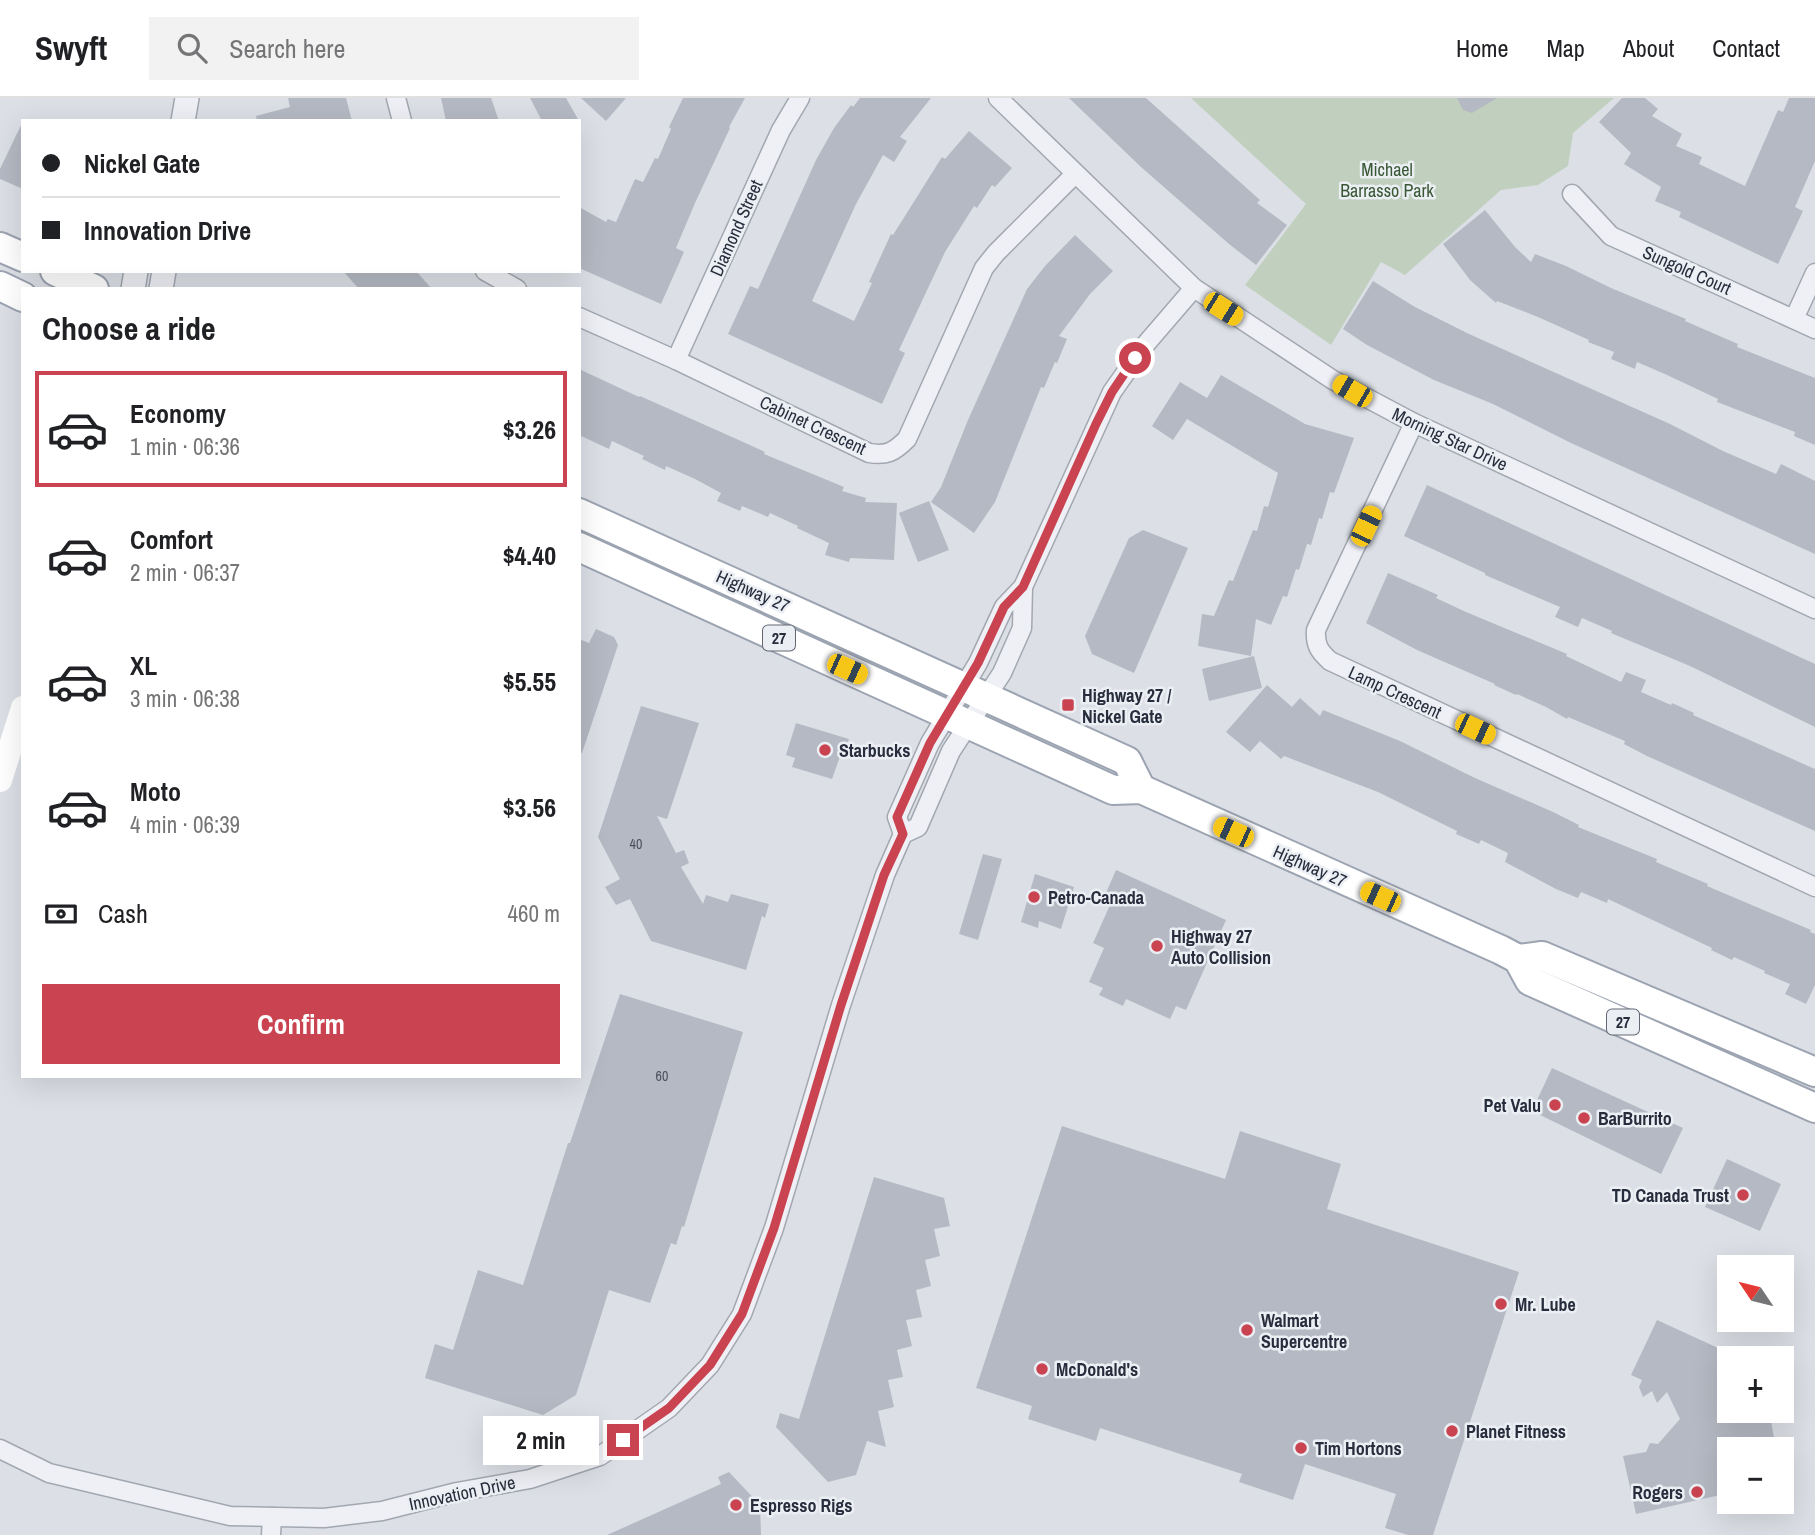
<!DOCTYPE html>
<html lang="en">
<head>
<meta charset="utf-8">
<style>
  body { margin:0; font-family:"Archivo Narrow",sans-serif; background:#f2f2f2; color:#202124; height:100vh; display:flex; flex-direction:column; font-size:26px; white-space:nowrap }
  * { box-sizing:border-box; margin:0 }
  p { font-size:23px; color:#757577 }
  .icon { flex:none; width:38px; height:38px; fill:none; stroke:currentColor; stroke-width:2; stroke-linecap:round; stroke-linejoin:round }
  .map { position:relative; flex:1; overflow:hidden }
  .panel { position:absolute; left:21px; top:189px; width:560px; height:791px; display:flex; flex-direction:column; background:#fff; border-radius:0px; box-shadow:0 7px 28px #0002 }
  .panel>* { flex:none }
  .hud { position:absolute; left:21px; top:21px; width:560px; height:154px; border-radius:0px; box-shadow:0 7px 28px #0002; display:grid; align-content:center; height:154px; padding:0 21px; background:#fff }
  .needle { width:46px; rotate:305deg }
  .tools { position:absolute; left:1717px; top:1157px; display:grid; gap:14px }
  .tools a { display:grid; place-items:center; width:77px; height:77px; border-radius:0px; background:#fff; box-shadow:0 7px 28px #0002; font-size:35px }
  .end { position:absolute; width:32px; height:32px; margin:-16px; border:9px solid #c94350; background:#fff; box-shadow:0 0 0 4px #fff }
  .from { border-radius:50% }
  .bubble { position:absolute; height:49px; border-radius:0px; background:#fff; box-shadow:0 7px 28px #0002; font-size:23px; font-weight:800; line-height:49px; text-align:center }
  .car { position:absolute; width:21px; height:42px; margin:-21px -10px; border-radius:9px; box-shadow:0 0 5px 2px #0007; background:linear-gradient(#f5c518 24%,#345 0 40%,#f5c518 0 76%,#345 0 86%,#f5c518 0) }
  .hud b { display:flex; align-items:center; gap:24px; height:66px; font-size:26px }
  .hud b+b { border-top:2px solid #e0e0e0 }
  .hud i { width:18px; height:18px; background:#202124 }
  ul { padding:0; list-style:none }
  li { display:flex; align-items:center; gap:21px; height:116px; margin:0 14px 10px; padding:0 7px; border:4px solid transparent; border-radius:0px }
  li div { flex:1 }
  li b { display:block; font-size:26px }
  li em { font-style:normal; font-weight:800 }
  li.on { border-color:#c94350 }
  li>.icon { width:63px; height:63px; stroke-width:1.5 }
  h2 { padding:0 21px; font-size:32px; line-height:84px }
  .pay { display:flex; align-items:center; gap:18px; height:77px; padding:0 21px; font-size:26px }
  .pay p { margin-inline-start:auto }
  .button { display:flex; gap:14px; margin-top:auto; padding:14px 21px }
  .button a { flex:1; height:80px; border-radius:0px; background:#c94350; color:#fff; font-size:28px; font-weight:800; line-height:80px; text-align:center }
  header { display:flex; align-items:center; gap:42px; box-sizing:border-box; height:98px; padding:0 35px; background:#fff; border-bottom:2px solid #e0e0e0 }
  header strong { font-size:33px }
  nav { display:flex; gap:38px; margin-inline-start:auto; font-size:24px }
  .search { width:490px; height:63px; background:#f2f2f2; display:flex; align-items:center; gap:18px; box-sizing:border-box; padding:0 24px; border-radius:0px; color:#757577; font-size:26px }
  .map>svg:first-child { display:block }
  .green { fill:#c1d0be }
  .building { fill:#b4b9c3 }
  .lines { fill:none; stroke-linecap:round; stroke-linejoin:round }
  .minor-casing { stroke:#a2a7b0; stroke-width:21 }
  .tertiary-casing { stroke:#a2a7b0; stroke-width:26 }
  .primary-casing { stroke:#9ca3b1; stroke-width:32 }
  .minor { stroke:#eff0f5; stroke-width:18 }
  .tertiary { stroke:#eff0f5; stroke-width:23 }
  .secondary { stroke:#fff; stroke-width:24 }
  .primary { stroke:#fff; stroke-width:28 }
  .route { stroke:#c94350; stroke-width:9 }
  .poi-dot { fill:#c94350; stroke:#ebeff4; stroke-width:2.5 }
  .labels { text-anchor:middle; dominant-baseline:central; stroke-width:5; stroke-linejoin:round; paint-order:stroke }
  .number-label { font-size:14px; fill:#4a505e }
  .shield { fill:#ebeff4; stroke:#626773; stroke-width:2 }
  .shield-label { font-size:16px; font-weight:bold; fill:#272d3c }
  .park-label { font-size:18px; fill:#395734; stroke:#ebeff4 }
  .street-label { font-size:18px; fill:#272d3c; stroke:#ebeff4 }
  .poi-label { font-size:18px; font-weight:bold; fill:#272d3c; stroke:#ebeff4; text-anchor:start }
</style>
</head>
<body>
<header>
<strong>Swyft</strong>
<div class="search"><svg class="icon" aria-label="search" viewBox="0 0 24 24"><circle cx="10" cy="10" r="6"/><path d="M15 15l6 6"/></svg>Search here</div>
<nav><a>Home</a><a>Map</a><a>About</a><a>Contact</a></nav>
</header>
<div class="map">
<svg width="1815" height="1437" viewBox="0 0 1815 1437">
  <rect width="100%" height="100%" fill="#dce0e6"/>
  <polygon class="green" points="1191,0 1614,0 1573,35 1568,68 1538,87 1501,92 1405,177 1381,164 1331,247 1245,187 1306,106"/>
  <g class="building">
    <polygon points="288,0 346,0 352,23 257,23 256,18 290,9"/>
    <polygon points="441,0 491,0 499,23 446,23"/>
    <polygon points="530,0 566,0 579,23 542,23"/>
    <polygon points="581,0 626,0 606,23"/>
    <polygon points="683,0 745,0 729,29 730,30 695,105 676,150 684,154 661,206 579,170 579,109 606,124 608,121 616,124 635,81 643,84 655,60 658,61 671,31 669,29"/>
    <polygon points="860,0 931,0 900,39 907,43 894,64 883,57 856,106 812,203 854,223 872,185 869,184 891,136 893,137 942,59 945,61 969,33 1012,70 995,89 992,87 977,110 974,108 945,154 899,252 905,255 882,306 728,236 750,188 758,191 816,62 834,30 851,7 853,9"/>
    <polygon points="1069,0 1146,0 1260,102 1257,105 1287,127 1256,167 1229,146 1141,69"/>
    <polygon points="1457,0 1497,0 1472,15 1463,12"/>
    <polygon points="1622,0 1645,0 1658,11 1652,18 1682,36 1676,48 1702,59 1699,66 1745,88 1778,12 1783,14 1789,0 1815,0 1815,63 1795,109 1803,113 1778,166 1679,119 1681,114 1655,103 1661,89 1624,66 1631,55 1599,24"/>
    <polygon points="23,23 23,91 0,81 0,71"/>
    <polygon points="1485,112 1515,149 1531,164 1535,156 1566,168 1611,190 1686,221 1685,223 1738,246 1737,249 1815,280 1815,347 1794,338 1795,334 1717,304 1718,301 1667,277 1637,264 1635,271 1611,261 1614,254 1588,244 1589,242 1538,219 1497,203 1496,205 1470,182 1443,146"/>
    <polygon points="1075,137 1113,173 1090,196 1059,238 1067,241 1057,265 1055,264 1044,290 1041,289 995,404 974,435 931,404 941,389 968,322 1027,191 1045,168"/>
    <polygon points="343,173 416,173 432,191 359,191"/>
    <polygon points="1373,183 1415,209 1469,236 1670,326 1723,353 1776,376 1781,366 1815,383 1815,456 1571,345 1493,306 1434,282 1367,247 1343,231"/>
    <polygon points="579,271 639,299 640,298 741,343 765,354 764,356 844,389 842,393 866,400 865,404 897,405 894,462 850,460 849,464 825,457 829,445 797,430 798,428 770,415 768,419 742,408 740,413 717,403 721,395 695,381 666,368 665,372 642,361 644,358 612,343 609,351 579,337"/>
    <polygon points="1221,277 1305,326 1354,340 1334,395 1330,394 1322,421 1319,420 1311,447 1307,446 1299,472 1296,471 1287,499 1283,498 1271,527 1256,521 1251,558 1198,548 1202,516 1214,518 1229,482 1233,483 1253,432 1257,433 1264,408 1268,409 1278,375 1187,321 1173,342 1152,328 1180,284 1207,300"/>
    <polygon points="1427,387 1815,566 1815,629 1690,568 1611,535 1612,533 1582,520 1578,529 1555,519 1560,509 1485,477 1485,475 1404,438"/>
    <polygon points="929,403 949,452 918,464 899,415"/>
    <polygon points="1143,432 1188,450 1134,575 1092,556 1085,538 1129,440"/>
    <polygon points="1388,475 1438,497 1436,500 1466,514 1567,556 1566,558 1621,584 1626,574 1646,582 1641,594 1671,607 1672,605 1694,615 1693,617 1815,671 1815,733 1647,658 1624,646 1625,643 1568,619 1567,621 1546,609 1517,596 1516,597 1494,587 1495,586 1417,552 1366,525"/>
    <polygon points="596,531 614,539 618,547 582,655 579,654 579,541 589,545"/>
    <polygon points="1254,558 1262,590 1209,603 1202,571"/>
    <polygon points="1267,587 1292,609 1300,600 1320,618 1323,612 1400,643 1475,680 1553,714 1579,727 1578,729 1657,761 1656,764 1708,786 1707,788 1811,832 1810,834 1815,836 1815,887 1806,906 1785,896 1790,886 1764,875 1765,873 1734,859 1732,862 1711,852 1712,850 1608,801 1607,805 1581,794 1578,800 1556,791 1505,764 1508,755 1481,742 1479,746 1456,736 1457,733 1378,694 1284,658 1281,661 1260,643 1250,654 1226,634"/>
    <polygon points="641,608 699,625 667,721 657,718 676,755 684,752 689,765 681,769 703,806 706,797 728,804 731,796 769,806 765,820 762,818 746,872 651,843 630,801 616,807 605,789 620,781 598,739"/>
    <polygon points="796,625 849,641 845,653 842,653 832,681 792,669 795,660 786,657"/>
    <polygon points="983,756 1002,761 978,842 959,836"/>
    <polygon points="1116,772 1226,822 1186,912 1176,908 1170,921 1126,901 1123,908 1099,897 1103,890 1089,884 1104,850 1093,845 1110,807 1102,804"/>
    <polygon points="1035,776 1074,789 1061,831 1039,823 1038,830 1021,824"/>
    <polygon points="620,896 743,934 684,1129 682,1128 676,1147 671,1145 650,1205 609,1192 576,1297 543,1317 425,1280 435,1246 453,1252 478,1172 523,1187 568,1045 570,1045"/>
    <polygon points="1552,970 1683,1030 1661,1076 1532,1013"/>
    <polygon points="1062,1028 1225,1081 1240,1033 1341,1066 1327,1111 1519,1174 1433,1437 1408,1437 1385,1430 1396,1396 1305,1366 1293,1402 1239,1384 1242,1376 1100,1330 1096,1343 1028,1321 1032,1308 976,1290"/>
    <polygon points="1727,1061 1781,1086 1760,1133 1705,1109"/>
    <polygon points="874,1079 944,1100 950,1128 934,1131 940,1158 925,1162 931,1188 916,1192 922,1219 906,1222 912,1248 897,1252 903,1279 888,1282 894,1309 878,1313 886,1349 867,1343 856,1377 828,1384 776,1329 780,1315 799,1321"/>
    <polygon points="1657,1222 1729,1255 1729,1312 1769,1312 1776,1351 1729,1351 1729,1395 1636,1416 1623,1358 1646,1354 1650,1345 1658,1346 1680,1321 1667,1294 1657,1305 1652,1293 1643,1299 1639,1289 1642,1282 1631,1277"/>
    <polygon points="729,1374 760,1407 761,1437 607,1437 721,1386 718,1379"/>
  </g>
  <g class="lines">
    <g class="minor-casing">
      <g id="minor">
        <polyline points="396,0 402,23"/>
        <polyline points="998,0 1194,190 1333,282 1414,325 1815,511"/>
        <polyline points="1572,96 1611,138 1815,231"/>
        <polyline points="485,173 517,191"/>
        <path d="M579,219L676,262L869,355C887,358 894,354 907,341L984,170L996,155L1075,76"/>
        <polyline points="1794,221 1815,175"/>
        <polyline points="676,262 781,32 800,0"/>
        <path d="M1414,325L1316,532C1315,547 1319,553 1330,563L1815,789"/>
        <polyline points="903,736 897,719 930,645 978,565 1004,509 1023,489 1112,294 1145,247 1194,190"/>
        <polyline points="0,1351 49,1375 230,1418 324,1420 382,1413 457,1394 530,1381 600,1358 669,1310 710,1267 742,1216 774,1130 841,907 885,777 903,736 918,729 951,653 1002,575 1022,530 1023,489"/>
        <polyline points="271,1437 272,1419"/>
      </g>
    </g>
    <g class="tertiary-casing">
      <g id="tertiary">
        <polyline points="183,23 187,0"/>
        <polyline points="133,191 136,173"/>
        <polyline points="161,191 164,173"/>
      </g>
    </g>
    <g class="primary-casing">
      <g id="primary">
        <polyline points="0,149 23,159"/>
        <polyline points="55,173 94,191"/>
        <polyline points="0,188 23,199"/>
        <polyline points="579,415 1127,663 1141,691"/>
        <polyline points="579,449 1113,692 1141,691 1501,852 1518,861 1530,883 1815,1010"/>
        <polyline points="1518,861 1542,858 1815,974"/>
      </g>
    </g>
    <use href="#minor" class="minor"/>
    <use href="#tertiary" class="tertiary"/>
    <polyline class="secondary" points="0,682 23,610"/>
    <use href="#primary" class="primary"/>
  </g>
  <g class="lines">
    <polyline class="route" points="623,1342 669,1310 710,1267 742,1216 774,1130 841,907 884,777 903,736 897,719 930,645 978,565 1004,509 1023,489 1096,326 1112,294 1135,260"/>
  </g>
  <g class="poi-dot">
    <rect x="1061" y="600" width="14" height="14" rx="3.5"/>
    <circle cx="825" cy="652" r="7"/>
    <circle cx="1034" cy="799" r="7"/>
    <circle cx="1157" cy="848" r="7"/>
    <circle cx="1555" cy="1007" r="7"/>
    <circle cx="1584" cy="1020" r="7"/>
    <circle cx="1743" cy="1097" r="7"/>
    <circle cx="1501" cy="1206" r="7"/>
    <circle cx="1247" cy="1232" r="7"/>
    <circle cx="1042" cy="1271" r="7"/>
    <circle cx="1452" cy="1333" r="7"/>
    <circle cx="1301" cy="1350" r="7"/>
    <circle cx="1697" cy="1394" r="7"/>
    <circle cx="736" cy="1407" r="7"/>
  </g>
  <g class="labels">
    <g class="number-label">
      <text x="636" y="746">40</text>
      <text x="662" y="978">60</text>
    </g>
    <g class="shield">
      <rect x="763" y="527.5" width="32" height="25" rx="5"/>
      <rect x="1607" y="911.5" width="32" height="25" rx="5"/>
    </g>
    <g class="shield-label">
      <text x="779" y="540">27</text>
      <text x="1623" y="924">27</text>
    </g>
    <g class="park-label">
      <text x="1387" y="71">Michael<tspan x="1387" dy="21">Barrasso Park</tspan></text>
    </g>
    <g class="street-label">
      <text transform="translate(736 130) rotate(-66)">Diamond Street</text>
      <text transform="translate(1687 172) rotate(24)">Sungold Court</text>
      <text transform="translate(813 327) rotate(25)">Cabinet Crescent</text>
      <text transform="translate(1450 341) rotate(25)">Morning Star Drive</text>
      <text transform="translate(753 493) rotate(24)">Highway 27</text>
      <text transform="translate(1395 594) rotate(25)">Lamp Crescent</text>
      <text transform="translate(1310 768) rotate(24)">Highway 27</text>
      <text transform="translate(462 1395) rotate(-12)">Innovation Drive</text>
    </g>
    <g class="poi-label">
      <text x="1082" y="597">Highway 27 /<tspan x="1082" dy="21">Nickel Gate</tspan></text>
      <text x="839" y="652">Starbucks</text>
      <text x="1048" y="799">Petro-Canada</text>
      <text x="1171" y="838">Highway 27<tspan x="1171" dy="21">Auto Collision</tspan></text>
      <text x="1541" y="1007" text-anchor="end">Pet Valu</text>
      <text x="1598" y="1020">BarBurrito</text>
      <text x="1729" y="1097" text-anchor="end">TD Canada Trust</text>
      <text x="1515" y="1206">Mr. Lube</text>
      <text x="1261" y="1222">Walmart<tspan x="1261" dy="21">Supercentre</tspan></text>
      <text x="1056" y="1271">McDonald's</text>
      <text x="1466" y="1333">Planet Fitness</text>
      <text x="1315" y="1350">Tim Hortons</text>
      <text x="1683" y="1394" text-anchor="end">Rogers</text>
      <text x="750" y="1407">Espresso Rigs</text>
    </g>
  </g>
</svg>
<div class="tools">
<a><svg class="needle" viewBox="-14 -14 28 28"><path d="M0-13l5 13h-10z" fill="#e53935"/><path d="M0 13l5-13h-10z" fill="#757577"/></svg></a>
<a>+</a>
<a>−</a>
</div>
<i class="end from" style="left:1135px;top:260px"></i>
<i class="end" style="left:623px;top:1342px"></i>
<div class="bubble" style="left:483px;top:1318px;width:116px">2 min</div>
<i class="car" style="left:1223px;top:211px;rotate:122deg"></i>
<i class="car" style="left:1352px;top:293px;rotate:300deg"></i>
<i class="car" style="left:1366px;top:428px;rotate:25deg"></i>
<i class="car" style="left:847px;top:571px;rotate:114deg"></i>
<i class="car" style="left:1475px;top:631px;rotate:115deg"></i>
<i class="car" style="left:1233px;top:734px;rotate:294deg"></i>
<i class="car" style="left:1380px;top:799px;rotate:294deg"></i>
<div class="hud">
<b><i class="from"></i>Nickel Gate</b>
<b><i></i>Innovation Drive</b>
</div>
<section class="panel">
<h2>Choose a ride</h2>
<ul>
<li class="on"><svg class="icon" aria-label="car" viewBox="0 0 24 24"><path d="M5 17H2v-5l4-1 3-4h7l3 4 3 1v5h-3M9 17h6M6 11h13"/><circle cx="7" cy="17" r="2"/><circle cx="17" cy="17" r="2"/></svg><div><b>Economy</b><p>1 min · 06:36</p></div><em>$3.26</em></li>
<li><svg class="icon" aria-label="car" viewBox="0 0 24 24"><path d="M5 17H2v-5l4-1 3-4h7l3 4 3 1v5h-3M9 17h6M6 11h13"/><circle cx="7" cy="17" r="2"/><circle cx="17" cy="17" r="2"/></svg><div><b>Comfort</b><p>2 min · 06:37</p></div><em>$4.40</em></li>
<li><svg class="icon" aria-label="car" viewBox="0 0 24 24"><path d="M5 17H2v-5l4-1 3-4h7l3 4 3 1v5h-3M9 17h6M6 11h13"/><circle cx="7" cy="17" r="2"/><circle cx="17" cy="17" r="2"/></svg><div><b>XL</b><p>3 min · 06:38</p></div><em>$5.55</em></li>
<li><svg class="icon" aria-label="car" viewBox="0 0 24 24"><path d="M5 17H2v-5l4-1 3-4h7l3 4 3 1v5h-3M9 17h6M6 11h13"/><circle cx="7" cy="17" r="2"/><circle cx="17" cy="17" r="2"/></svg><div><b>Moto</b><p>4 min · 06:39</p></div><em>$3.56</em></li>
</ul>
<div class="pay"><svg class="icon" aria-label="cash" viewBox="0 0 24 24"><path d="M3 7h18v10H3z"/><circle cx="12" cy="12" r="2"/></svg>Cash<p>460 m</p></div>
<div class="button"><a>Confirm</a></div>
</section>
</div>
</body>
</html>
